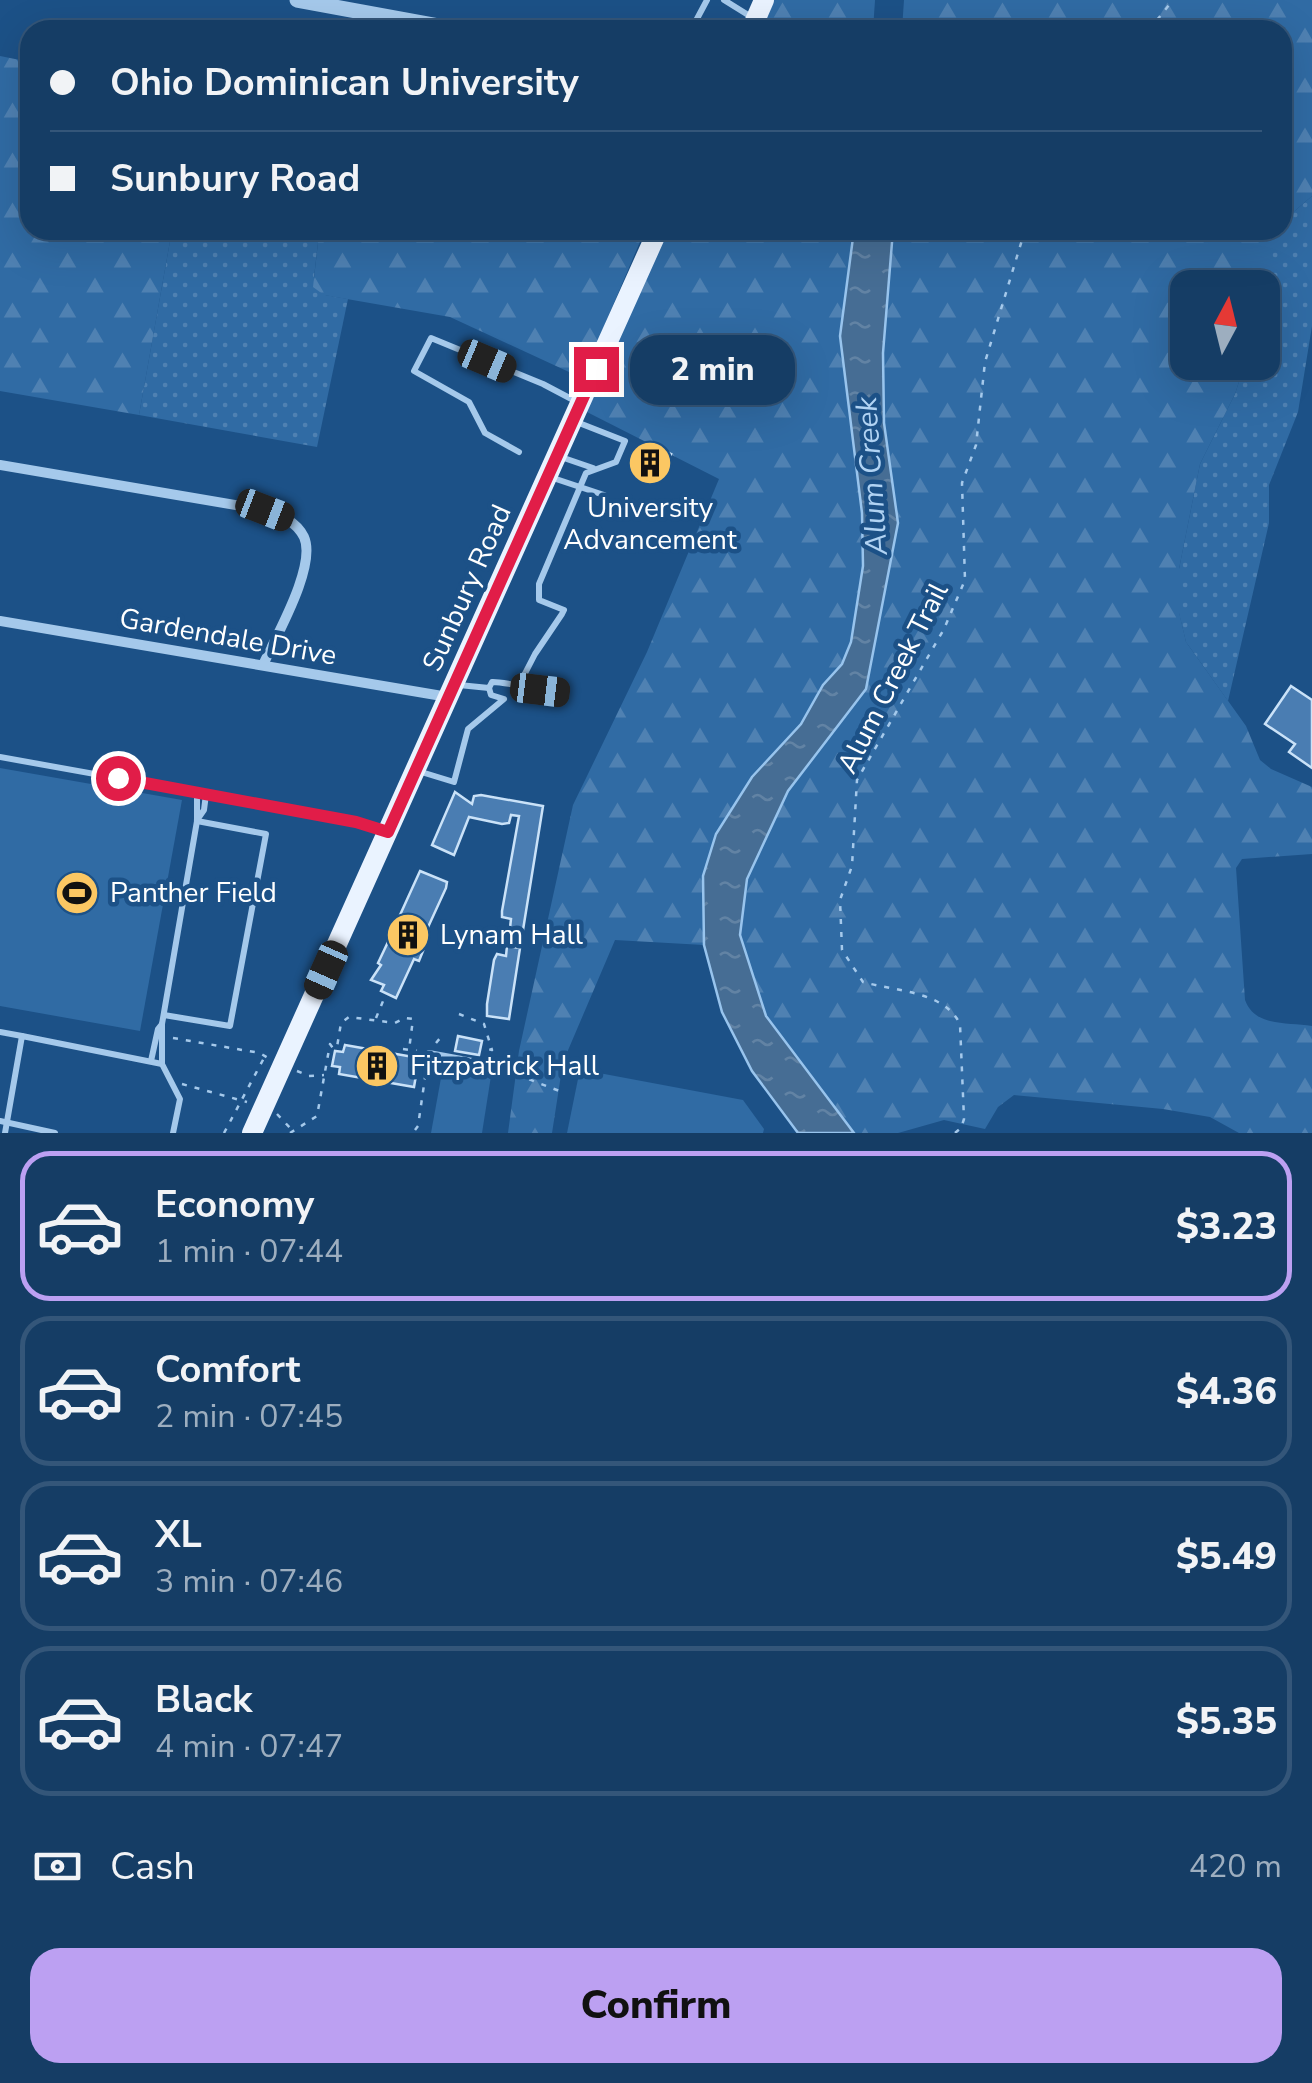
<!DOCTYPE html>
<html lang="en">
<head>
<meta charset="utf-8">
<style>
  body { margin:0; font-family:"Nunito Sans",sans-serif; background:#22486e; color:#f1f3f6; height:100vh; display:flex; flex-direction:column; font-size:38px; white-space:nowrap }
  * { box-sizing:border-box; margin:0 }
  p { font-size:32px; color:#9daebf }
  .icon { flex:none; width:55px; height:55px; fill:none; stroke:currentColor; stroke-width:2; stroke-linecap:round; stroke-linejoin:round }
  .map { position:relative; height:1133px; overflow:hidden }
  .panel { display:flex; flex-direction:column; background:#153d65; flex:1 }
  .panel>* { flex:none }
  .hud { position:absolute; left:20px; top:20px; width:1272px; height:220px; border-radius:30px; box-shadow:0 10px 40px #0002,0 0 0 2px #345679; display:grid; align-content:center; height:220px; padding:0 30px; background:#153d65 }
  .needle { width:65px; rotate:7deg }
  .buttons { position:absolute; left:1170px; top:270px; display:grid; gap:20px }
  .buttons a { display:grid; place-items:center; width:110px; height:110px; border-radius:20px; background:#153d65; box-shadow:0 10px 40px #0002,0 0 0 2px #345679; font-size:50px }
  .end { position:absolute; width:45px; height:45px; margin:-22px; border:12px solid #e11d48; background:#fff; box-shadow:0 0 0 5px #fff }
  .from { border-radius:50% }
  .bubble { position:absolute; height:70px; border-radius:30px; background:#153d65; box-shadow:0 10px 40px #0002,0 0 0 2px #345679; font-size:32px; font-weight:800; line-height:70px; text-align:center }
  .car { position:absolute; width:30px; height:60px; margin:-30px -15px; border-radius:12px; box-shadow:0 0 8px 2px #0007; background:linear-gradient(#222 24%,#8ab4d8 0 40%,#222 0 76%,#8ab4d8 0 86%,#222 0) }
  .hud b { display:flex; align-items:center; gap:35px; height:95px; font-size:38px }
  .hud b+b { border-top:2px solid #345679 }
  .hud i { width:25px; height:25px; background:#f1f3f6 }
  ul { padding:18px 0 0; list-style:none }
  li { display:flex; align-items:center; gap:30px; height:150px; margin:0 20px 15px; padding:0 10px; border:5px solid #345679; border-radius:30px }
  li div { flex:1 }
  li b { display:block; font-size:38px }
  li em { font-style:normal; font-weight:800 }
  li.active { border-color:#bca0f2 }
  li>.icon { width:90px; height:90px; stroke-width:1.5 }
  .pay { display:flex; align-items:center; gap:25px; height:110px; padding:0 30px; font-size:38px }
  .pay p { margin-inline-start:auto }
  .button { display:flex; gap:20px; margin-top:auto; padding:20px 30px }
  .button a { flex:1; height:115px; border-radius:30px; background:#bca0f2; color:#111; font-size:40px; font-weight:800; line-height:115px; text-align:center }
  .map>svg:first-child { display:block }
  .grass { fill:url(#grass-dots) }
  .forest { fill:url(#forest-firs) }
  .park { fill:#306ba4 }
  .water { fill:url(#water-ripples); stroke:#98c4ed; stroke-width:2.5 }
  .building { fill:#4a7db2; stroke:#cae2f8; stroke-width:2.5 }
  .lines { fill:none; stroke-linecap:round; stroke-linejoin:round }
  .path { stroke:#a5c9eb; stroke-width:2.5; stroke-dasharray:5 8; stroke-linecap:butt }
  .service { stroke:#a5c9eb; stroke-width:6 }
  .minor { stroke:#a5c9eb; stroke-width:10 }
  .tertiary { stroke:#a5c9eb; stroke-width:15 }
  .primary { stroke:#eaf3ff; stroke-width:20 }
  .route { stroke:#e11d48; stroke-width:12 }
  .labels { text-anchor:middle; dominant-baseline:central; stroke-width:9; stroke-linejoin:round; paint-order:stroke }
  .poi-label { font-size:28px; fill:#fff; stroke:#1c5187; text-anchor:start }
  .street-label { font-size:28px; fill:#fff; stroke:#1c5187 }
  .water-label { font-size:30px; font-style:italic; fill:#b1d3f3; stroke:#1c5187 }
</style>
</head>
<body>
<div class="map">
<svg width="1312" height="1133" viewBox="0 0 1312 1133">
  <defs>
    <pattern id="grass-dots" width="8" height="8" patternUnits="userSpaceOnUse" patternTransform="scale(2.5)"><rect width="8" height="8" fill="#306ba4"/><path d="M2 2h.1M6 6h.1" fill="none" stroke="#4f81b2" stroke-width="1.8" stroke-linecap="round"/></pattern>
    <pattern id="forest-firs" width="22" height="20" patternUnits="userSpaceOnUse" patternTransform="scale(2.5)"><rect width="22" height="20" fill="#306ba4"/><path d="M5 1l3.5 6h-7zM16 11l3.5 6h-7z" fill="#4f81b2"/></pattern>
    <pattern id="water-ripples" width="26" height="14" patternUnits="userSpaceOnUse" patternTransform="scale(2.5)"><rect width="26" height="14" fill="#466d94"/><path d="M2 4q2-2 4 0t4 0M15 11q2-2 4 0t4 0" fill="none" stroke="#6283a4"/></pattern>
  </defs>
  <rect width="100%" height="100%" fill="#1c5187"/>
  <g class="grass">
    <path d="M1312,196V326L1298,412L1269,485V523L1228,701L1186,642L1179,613V569L1200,464L1235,394L1245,363L1262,362C1262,316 1259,274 1278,230H1282L1283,221Z"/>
    <polygon points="172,230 316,230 319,234 314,277 325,295 348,299 317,447 139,415"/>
  </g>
  <g class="forest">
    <polygon points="774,0 875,0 873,30 760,30"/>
    <polygon points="904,0 1312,0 1312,196 1283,221 1282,30 902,30"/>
    <polygon points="0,56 30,62 30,230 172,230 139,415 0,391"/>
    <polygon points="316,230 645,230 582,378 450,317 324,295 313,287 319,234"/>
    <polygon points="667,230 854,230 840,336 862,513 863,566 851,642 842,664 823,685 801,724 752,777 703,877 704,945 615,940 563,1062 552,1133 508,1133 519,1051 573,805 647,652 719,479 585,411"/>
    <path d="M893,230H1278L1262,287L1188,288V362L1245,363L1235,394L1200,464L1179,569V612L1186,642L1246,726L1260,760L1271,769L1312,787V854L1242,859L1236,868L1245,1000C1255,1027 1286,1022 1312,1026V1133H1239L1210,1117L1163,1109L1014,1095L998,1107L985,1129L944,1120L898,1133H854L766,1016L740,935L747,879L788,791L866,689L884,423L883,353Z"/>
  </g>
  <g class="park">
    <polygon points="0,768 182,800 140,1031 0,1006"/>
    <polygon points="443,1067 491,1076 482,1133 431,1133"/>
    <polygon points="599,1073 743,1100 764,1129 763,1133 567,1133 578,1079"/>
  </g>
  <polygon class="water" points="854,230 893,230 883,353 884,423 898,523 866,689 788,791 747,879 740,935 766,1016 854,1133 798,1133 752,1071 722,1012 704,945 703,876 716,834 752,777 801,724 823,685 842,664 851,642 863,566 862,513 840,336"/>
  <g class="building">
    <polygon points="659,448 671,454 665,465 658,462 650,478 638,471 643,461 639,459 642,453 653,459"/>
    <polygon points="1291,686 1312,700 1312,768 1289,752 1295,744 1265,724"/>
    <polygon points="455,792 472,804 474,796 481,795 543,806 523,930 510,928 511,919 502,917 502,911 519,816 511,815 509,823 502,824 469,817 454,855 432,845"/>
    <polygon points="420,871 447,882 446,888 418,949 423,951 419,961 414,959 396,998 381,991 384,985 371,980 381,965 378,963 388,942 391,943 390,937"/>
    <polygon points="507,946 520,948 509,1019 487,1016 487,1004 494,960 497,954 506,956"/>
    <polygon points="458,1036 482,1041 479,1055 455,1051"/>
    <polygon points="345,1045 419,1058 414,1087 339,1074 340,1067 332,1066 335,1051 343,1052"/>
  </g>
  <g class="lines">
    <g class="path">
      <polyline points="1149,30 1173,0"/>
      <polyline points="459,1014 484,1024 492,1050 483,1048"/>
      <polyline points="376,1018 386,994"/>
      <polyline points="173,1038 260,1053 268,1058"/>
      <polyline points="436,1043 441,1037"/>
      <polyline points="403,1049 417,1051"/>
      <polyline points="505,1070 562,1092"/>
      <polyline points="297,1071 309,1076 324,1075"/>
      <polyline points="182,1084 247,1102"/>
      <polyline points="277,1114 292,1130"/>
      <polyline points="415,1130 418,1126 427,1064"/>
      <polyline points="224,1133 264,1058"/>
      <polyline points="290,1133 317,1116 330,1044 333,1048 337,1047 341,1023 349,1017 395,1023 405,1018 413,1019 409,1050"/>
      <path d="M955,1133L961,1128L964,1119L960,1024C944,991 895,991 863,982L842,950L840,900L852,866L857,780L944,629L965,580L962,483L976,445L985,362L1025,230"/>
    </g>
    <g class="service">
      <polyline points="724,0 753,18"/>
      <polyline points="691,30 707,0"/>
      <polyline points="519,452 485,433 469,402 414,371 431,338 543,384 579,403"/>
      <polyline points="558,456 593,468"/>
      <polyline points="553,478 604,495"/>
      <path d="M459,685L489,688L492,682C501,681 546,691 561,693"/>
      <polyline points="518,687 535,654 562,614 564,610 539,600 539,584 586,473 616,462 625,441 574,421"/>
      <polyline points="0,757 356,821 383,830"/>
      <polyline points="418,771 454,782 468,729 504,699 491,695 489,688"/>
      <polyline points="197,820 204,810 206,794"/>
      <polyline points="164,1015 230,1026 266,834 197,821"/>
      <polyline points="0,1032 22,1036"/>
      <polyline points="429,1053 494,1065"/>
      <polyline points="151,1061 158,1029 162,1024 197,821 197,793"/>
      <polyline points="162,1064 162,1024"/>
      <polyline points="0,1121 55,1133"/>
      <polyline points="5,1133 22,1036 162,1064 180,1099 173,1133"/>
    </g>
    <g class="minor">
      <path d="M0,465L265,510C280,515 296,521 304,537C317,566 276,636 263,665"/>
      <polyline points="0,621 448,697"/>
    </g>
    <polyline class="tertiary" points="297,0 460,30"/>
    <g class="primary">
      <polyline points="751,30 764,0"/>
      <polyline points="252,1133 658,230"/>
    </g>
  </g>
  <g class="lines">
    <polyline class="route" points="118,778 356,822 388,832 596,369"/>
  </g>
  <defs>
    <g id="building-disc" transform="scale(2.25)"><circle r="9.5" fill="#fbc763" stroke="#1c5187"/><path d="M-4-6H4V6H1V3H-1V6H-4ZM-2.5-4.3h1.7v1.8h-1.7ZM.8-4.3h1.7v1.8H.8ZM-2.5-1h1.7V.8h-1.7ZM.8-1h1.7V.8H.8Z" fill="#111"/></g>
    <g id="stadium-disc" transform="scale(2.25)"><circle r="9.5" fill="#fbc763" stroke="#1c5187"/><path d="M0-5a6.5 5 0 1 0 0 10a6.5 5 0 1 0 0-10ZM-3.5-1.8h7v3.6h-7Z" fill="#111"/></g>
  </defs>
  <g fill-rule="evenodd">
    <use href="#building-disc" x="650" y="463"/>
    <use href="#stadium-disc" x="77" y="893"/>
    <use href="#building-disc" x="408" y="935"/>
    <use href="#building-disc" x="377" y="1066"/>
  </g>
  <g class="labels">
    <g class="poi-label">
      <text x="650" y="508" text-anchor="middle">University<tspan x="650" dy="32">Advancement</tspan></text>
      <text x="110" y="893">Panther Field</text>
      <text x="440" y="935">Lynam Hall</text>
      <text x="410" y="1066">Fitzpatrick Hall</text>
    </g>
    <g class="street-label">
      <text transform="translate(467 588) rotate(-66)">Sunbury Road</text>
      <text transform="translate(228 637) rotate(10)">Gardendale Drive</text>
      <text transform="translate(893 678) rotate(-63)">Alum Creek Trail</text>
    </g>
    <g class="water-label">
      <text transform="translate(872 476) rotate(-94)">Alum Creek</text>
    </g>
  </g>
</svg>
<div class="buttons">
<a><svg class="needle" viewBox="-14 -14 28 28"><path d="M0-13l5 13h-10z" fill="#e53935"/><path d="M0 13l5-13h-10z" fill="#9daebf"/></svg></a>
</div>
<i class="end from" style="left:118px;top:778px"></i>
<i class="end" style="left:596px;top:369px"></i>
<div class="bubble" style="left:630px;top:335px;width:165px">2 min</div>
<i class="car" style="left:487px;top:361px;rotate:113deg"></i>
<i class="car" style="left:265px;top:510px;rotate:111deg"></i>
<i class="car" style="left:540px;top:690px;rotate:97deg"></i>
<i class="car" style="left:326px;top:970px;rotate:204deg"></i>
<div class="hud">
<b><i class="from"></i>Ohio Dominican University</b>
<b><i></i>Sunbury Road</b>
</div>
</div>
<section class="panel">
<ul>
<li class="active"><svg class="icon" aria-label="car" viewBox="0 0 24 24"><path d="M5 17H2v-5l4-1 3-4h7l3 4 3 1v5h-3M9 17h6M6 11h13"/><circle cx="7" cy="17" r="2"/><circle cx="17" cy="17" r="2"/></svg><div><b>Economy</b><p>1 min · 07:44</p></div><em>$3.23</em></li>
<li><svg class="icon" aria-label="car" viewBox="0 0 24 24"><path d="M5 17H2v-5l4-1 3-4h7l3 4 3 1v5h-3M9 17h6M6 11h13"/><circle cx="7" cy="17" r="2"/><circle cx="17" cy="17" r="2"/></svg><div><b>Comfort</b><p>2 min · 07:45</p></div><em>$4.36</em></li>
<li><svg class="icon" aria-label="car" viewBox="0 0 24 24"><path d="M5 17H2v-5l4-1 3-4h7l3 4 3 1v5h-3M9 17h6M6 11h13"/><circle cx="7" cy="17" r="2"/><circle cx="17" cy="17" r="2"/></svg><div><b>XL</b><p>3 min · 07:46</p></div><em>$5.49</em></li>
<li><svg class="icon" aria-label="car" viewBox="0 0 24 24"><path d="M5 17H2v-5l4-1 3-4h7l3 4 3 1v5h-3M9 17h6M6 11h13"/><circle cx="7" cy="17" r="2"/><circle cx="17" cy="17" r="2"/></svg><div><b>Black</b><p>4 min · 07:47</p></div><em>$5.35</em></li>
</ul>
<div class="pay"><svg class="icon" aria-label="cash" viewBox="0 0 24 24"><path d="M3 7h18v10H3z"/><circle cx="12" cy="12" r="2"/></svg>Cash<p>420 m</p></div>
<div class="button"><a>Confirm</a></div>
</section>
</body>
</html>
